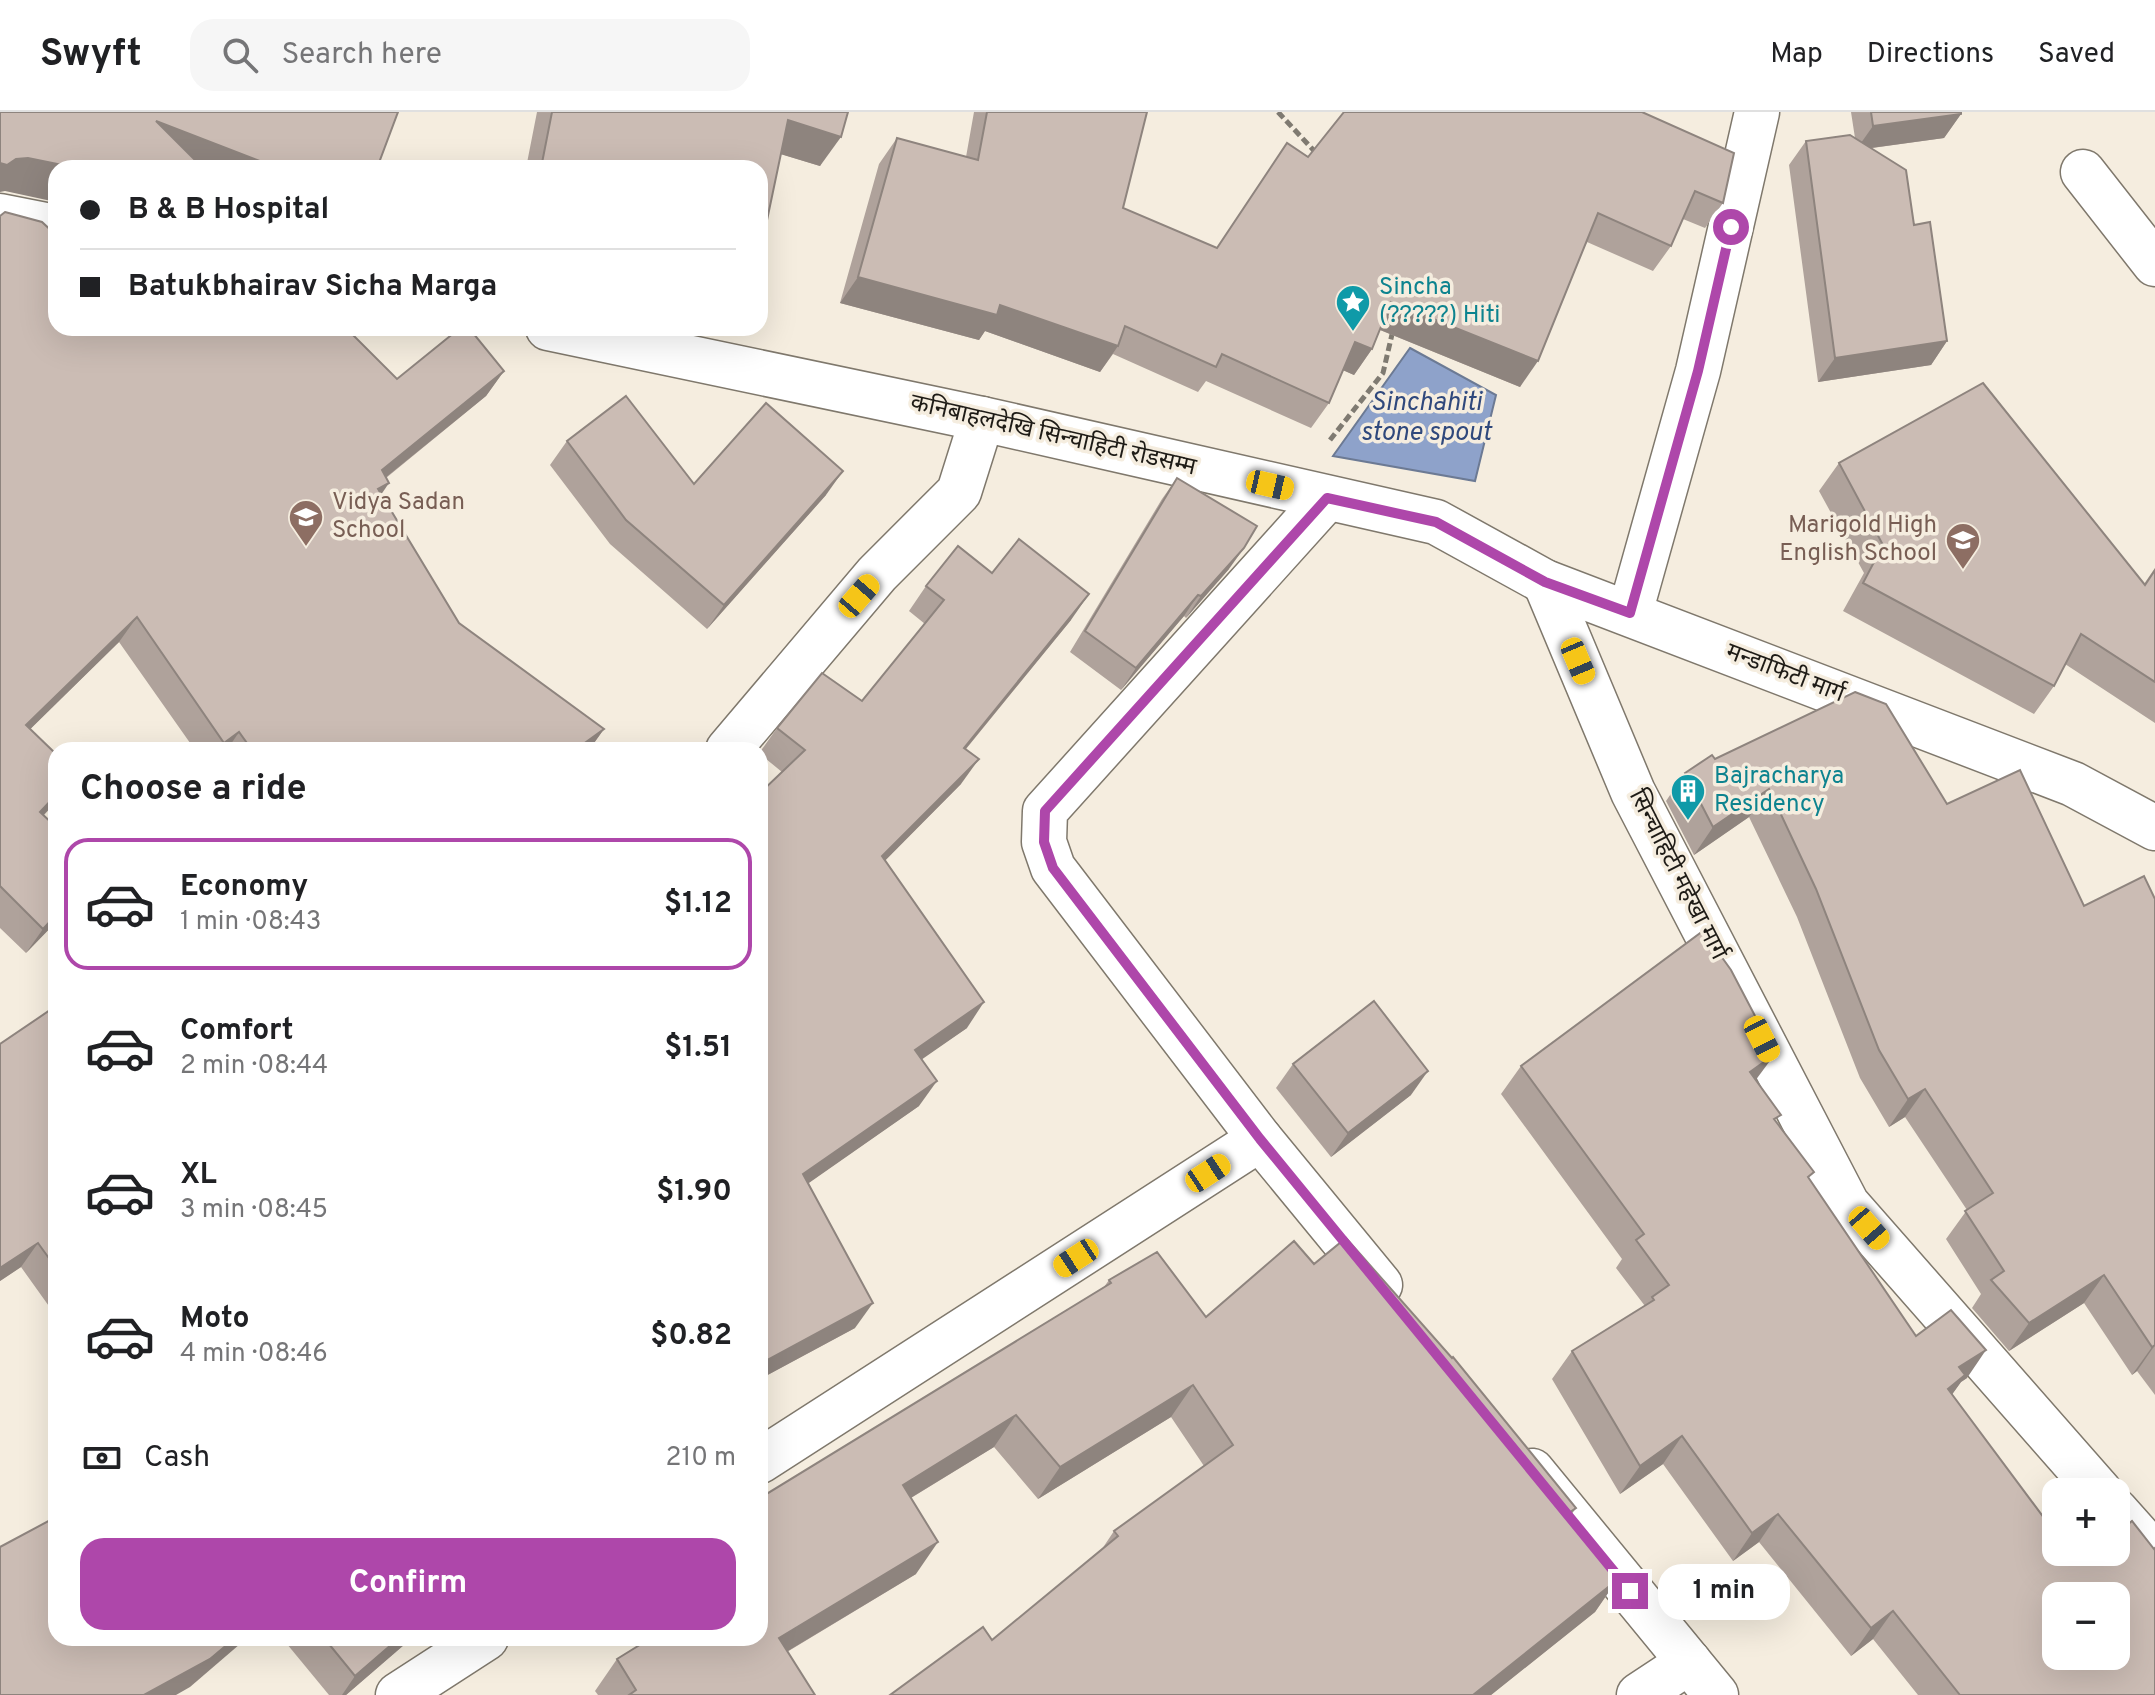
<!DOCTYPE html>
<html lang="en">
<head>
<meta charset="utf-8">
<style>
  body { margin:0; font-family:Overpass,"Noto Sans Devanagari",sans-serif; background:#f6f6f6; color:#202124; height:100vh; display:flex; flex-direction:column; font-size:30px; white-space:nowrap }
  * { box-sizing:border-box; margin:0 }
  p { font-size:26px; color:#757577 }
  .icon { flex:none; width:44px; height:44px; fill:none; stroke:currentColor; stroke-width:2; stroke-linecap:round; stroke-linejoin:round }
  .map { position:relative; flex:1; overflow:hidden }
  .sheet { position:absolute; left:48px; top:630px; width:720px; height:904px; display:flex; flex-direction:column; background:#fff; border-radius:24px; box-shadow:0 8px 32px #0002 }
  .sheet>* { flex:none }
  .guide { position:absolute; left:48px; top:48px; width:720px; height:176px; border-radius:24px; box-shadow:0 8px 32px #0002; display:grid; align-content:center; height:176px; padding:0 32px; background:#fff }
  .controls { position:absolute; left:2042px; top:1366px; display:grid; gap:16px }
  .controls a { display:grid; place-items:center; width:88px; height:88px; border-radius:16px; background:#fff; box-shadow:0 8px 32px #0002; font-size:40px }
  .end { position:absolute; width:36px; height:36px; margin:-18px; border:10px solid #ae47aa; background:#fff; box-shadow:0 0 0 4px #fff }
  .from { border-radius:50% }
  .bubble { position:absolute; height:56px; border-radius:24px; background:#fff; box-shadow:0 8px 32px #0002; font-size:26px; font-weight:700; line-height:56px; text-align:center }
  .car { position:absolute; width:24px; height:48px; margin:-24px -12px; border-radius:10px; box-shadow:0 0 6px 2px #0007; background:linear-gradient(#f5c518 24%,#345 0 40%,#f5c518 0 76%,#345 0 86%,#f5c518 0) }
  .guide b { display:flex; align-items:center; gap:28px; height:76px; font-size:30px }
  .guide b+b { border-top:2px solid #e0e0e0 }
  .guide i { width:20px; height:20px; background:#202124 }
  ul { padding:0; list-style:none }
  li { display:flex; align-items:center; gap:24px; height:132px; margin:0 16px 12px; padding:0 16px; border:4px solid transparent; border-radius:24px }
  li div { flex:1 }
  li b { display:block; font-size:30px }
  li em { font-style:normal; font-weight:700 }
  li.current { border-color:#ae47aa }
  li>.icon { width:72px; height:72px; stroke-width:1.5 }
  h2 { padding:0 32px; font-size:36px; line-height:96px }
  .pay { display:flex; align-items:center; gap:20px; height:88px; padding:0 32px; font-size:30px }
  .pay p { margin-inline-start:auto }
  .action { display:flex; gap:16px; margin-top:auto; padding:16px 32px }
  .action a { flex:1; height:92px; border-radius:24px; background:#ae47aa; color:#fff; font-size:32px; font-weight:700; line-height:92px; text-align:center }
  header { display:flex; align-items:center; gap:48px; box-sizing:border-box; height:112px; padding:0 40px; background:#fff; border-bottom:2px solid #e0e0e0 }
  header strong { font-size:38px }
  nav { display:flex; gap:44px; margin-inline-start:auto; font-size:28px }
  .search { width:560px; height:72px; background:#f6f6f6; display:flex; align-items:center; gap:20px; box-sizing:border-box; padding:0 28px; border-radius:24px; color:#757577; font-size:30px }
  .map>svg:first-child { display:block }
  .water { fill:#8ea2ca; stroke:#6c7a94; stroke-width:2 }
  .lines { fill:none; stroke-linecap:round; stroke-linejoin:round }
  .minor-casing { stroke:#7f786c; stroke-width:47 }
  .path { stroke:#7f7a71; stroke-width:5; stroke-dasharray:8 4; stroke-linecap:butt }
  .minor { stroke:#fff; stroke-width:44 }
  .wall { fill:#afa29b }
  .shaded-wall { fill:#8e847e }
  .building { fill:#cbbcb4; stroke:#8e847e; stroke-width:2; fill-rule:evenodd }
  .route { stroke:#ae47aa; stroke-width:10 }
  .labels { text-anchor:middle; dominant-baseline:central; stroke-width:7; stroke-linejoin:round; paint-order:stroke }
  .culture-label { font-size:24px; fill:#0d838f; stroke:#f5eddf; text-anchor:start }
  .street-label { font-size:24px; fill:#1e1b16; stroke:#f5eddf }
  .education-label { font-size:24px; fill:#785e54; stroke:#f5eddf; text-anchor:start }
  .water-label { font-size:26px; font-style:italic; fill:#2f487c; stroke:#f5eddf }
</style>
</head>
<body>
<header>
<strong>Swyft</strong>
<div class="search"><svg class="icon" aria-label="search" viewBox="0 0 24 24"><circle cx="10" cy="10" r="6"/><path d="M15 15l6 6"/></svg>Search here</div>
<nav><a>Map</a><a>Directions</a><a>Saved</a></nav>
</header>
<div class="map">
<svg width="2155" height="1583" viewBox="0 0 2155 1583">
  <rect width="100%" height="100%" fill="#f5eddf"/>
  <polygon class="water" points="1410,236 1496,283 1475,369 1333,344"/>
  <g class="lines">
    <g class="minor-casing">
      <g id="minor">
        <polyline points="2083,60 2155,152"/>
        <polyline points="0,104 56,115"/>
        <polyline points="548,216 982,307 1436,410 1545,470 2073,672 2155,716"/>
        <polyline points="1327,386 1045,699 1044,730 1053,756 1260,1027 1380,1173"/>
        <polyline points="1545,470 1633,680 1847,1092 2100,1380"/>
        <polyline points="1630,501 1698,259 1757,0"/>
        <polyline points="728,638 877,462 959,380 982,307"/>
        <polyline points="760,1349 1260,1027"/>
        <polyline points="1532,1359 1716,1583"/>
        <polyline points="2116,1399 2155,1443"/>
        <polyline points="398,1583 486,1526"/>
        <polyline points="1639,1583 1689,1550"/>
      </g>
    </g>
    <g class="path">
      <polyline points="1278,0 1318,43"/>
      <polyline points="1330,328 1383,261 1393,218"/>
    </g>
    <use href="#minor" class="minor"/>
  </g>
  <g class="wall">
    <polygon points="537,0 848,0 820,54 781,42 760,56 526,56"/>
    <polygon points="974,0 1147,0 1123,96 1216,136 1308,45 1642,0 1723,91 1705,116 1683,107 1671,134 1653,159 1587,130 1520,275 1380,218 1372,237 1354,263 1343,258 1329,291 1311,316 1206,269 1198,280 1113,242 1100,260 985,219 979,228 840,191 879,52 897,26 966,45"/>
    <polygon points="1851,0 1961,0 1961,2 1944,26 1872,36 1914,113 1947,229 1931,253 1818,270 1789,53 1806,29 1855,26"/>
    <polygon points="0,104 56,216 397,267 504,259 486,284 386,366 381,382 459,511 604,617 589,638 195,638 119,530 30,617 56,642 56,690 44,703 56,715 56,810 26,841 0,816"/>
    <polygon points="567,329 694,372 826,383 707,517 610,432 550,353"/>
    <polygon points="1839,351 2144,472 2155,456 2155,611 2065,552 2054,574 2034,602 1843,499 1864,461 1819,379"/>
    <polygon points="1177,366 1229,457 1186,506 1184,504 1121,578 1070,540 1162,387"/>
    <polygon points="992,461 1071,508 966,637 961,672 885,748 967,916 921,947 919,994 808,1071 855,1216 760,1267 760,681 782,660 760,642 760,640 777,616 862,589 925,512 909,499 926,474"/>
    <polygon points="1715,647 1947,692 2084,794 2155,787 2155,1283 2137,1259 2132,1263 2084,1191 2009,1239 1972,1196 1981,1182 1946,1127 1967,1098 1905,1005 1889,1015 1860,966 1797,805 1749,705 1694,743 1666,689 1685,661"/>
    <polygon points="56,894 56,1204 21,1155 0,1169 0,932"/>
    <polygon points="1293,952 1411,983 1331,1045 1276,976"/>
    <polygon points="1521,954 1756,969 1776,1009 1809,1067 1916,1224 1967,1266 1961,1270 1952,1282 2078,1452 2154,1437 2155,1583 1918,1583 1873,1527 1851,1544 1759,1430 1733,1449 1663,1352 1620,1382 1552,1267 1572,1239 1645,1194 1616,1156 1622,1147 1501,982"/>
    <polygon points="1314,1152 1576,1396 1569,1406 1617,1468 1595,1500 1491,1583 890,1583 992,1528 1102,1437 1114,1419 1204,1354 1171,1305 1038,1387 994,1335 911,1386 916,1462 787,1540 815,1583 598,1583 595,1579 617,1547 760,1526 760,1386 1104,1175 1109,1168 1206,1205"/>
    <polygon points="282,1526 412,1526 346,1583 329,1583"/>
  </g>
  <g class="shaded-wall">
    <polygon points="1961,2 1944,26 1856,38 1873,14"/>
    <polygon points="788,8 841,25 820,54 767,38"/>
    <polygon points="156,9 278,56 169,56"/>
    <polygon points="28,46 77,56 56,56 56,90 5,79 0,80 0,51 16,47"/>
    <polygon points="858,165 1000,193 1118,234 1100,260 985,219 979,228 840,191"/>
    <polygon points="1391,190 1538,249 1520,275 1373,215"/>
    <polygon points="1947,229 1931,253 1818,270 1835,246"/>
    <polygon points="1355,230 1372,237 1354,263 1338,256"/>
    <polygon points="504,259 486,284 364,383 382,358"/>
    <polygon points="843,359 826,383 707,517 724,493"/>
    <polygon points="389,371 372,396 378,377"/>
    <polygon points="1244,436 1229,457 1186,506 1201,484"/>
    <polygon points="1089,482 1071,508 946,661 964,636"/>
    <polygon points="1198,483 1184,504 1121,578 1136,556"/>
    <polygon points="137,505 119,530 9,638 26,613"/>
    <polygon points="604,617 589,638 575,638"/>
    <polygon points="239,620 227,638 219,638 224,631"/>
    <polygon points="979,647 961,672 865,769 882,744"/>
    <polygon points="1769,677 1749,705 1694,743 1713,715"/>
    <polygon points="56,683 56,690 23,724 40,700"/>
    <polygon points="56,803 56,810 26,841 43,817"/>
    <polygon points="984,890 967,916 898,964 915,938"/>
    <polygon points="1775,942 1755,969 1750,960"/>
    <polygon points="1428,959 1411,983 1331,1045 1348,1021"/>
    <polygon points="937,969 919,994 786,1087 803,1062"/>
    <polygon points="1925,977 1905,1005 1889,1015 1908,987"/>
    <polygon points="38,1131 21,1155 0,1169 0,1156"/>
    <polygon points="2104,1163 2084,1191 2009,1239 2029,1211"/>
    <polygon points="873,1191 855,1216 760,1267 760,1252"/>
    <polygon points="2155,1233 2137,1259 2132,1263 2152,1235"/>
    <polygon points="1986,1238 1967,1266 1961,1270 1946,1291 1928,1305 1959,1255"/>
    <polygon points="1193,1273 1171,1305 1038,1387 1060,1355"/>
    <polygon points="1016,1303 994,1335 881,1404 903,1373"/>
    <polygon points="1682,1324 1663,1352 1620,1382 1640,1354"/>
    <polygon points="1778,1402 1759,1430 1733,1449 1752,1421"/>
    <polygon points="938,1430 916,1462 756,1558 779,1526"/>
    <polygon points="1617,1468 1595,1500 1491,1583 1473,1583"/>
    <polygon points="1893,1499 1873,1527 1851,1544 1871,1516"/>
    <polygon points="235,1526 247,1526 190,1575 176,1583 144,1583"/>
    <polygon points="399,1526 412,1526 346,1583 342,1583 355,1564"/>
  </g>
  <g class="building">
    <polygon points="0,0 398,0 377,56 278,56 156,9 203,56 77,56 28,46 16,47 7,53 0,51"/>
    <polygon points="552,0 848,0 841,25 788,8 761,137 760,137 760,56 541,56"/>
    <polygon points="987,0 1147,0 1123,96 1217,136 1287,31 1308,45 1344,0 1642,0 1734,41 1723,91 1695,79 1671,134 1598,101 1538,249 1391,190 1372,237 1355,230 1329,291 1222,242 1216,255 1125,214 1118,234 1000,193 997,203 858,165 897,26 978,48"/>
    <polygon points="1871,0 1961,0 1961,2 1873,14"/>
    <polygon points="1850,23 1906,58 1914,113 1930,110 1947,229 1835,246 1806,29"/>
    <polygon points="5,100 42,110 56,123 56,216 346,216 397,267 460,216 469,216 504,259 382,358 389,371 378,377 459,511 604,617 575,638 252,638 239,620 224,631 137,505 26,613 56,642 56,683 40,700 56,715 56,803 43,817 0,774 0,104"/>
    <polygon points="1983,271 2145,473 2155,458 2155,570 2081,522 2054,574 1863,471 1883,433 1839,351"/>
    <polygon points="626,284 694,372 766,291 843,359 724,493 626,408 567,329"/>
    <polygon points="1177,366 1257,414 1244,436 1201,484 1198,483 1136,556 1085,519"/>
    <polygon points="1019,427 1089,482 964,636 979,647 882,744 984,890 915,938 937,969 803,1062 873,1191 760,1252 760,681 805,638 777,616 822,561 862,589 944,488 926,474 958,434 992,461"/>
    <polygon points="1855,580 1886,592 1947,692 2020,658 2084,794 2144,764 2155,787 2155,1233 2152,1235 2104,1163 2029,1211 1991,1168 2004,1159 1965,1099 1993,1081 1925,977 1908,987 1879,938 1816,777 1769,677 1713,715 1685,661 1712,643 1715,647"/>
    <path d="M1703,819L1731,858L1775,942L1750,960L1781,1003L1774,1007L1814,1060L1808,1065L1916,1224L1951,1198L1986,1238L1959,1255L1965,1263L1948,1277L2056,1422V1440H2069L2078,1452L2093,1440H2116V1422L2132,1409L2154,1437L2155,1436V1583H1960L1893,1499L1871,1516L1778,1402L1752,1421L1682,1324L1640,1354L1572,1239L1654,1188L1652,1185L1669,1173L1636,1128L1644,1122L1521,954ZM2056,1484H2116V1544H2056Z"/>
    <polygon points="1374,889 1428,959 1348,1021 1293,952"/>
    <polygon points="56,894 56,1156 38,1131 0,1156 0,932"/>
    <polygon points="1346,1126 1452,1246 1453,1245 1576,1396 1566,1403 1617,1468 1473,1583 890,1583 983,1515 992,1528 1118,1424 1114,1419 1233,1333 1193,1273 1060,1355 1016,1303 903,1373 938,1430 779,1526 815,1583 629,1583 636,1578 617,1547 651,1526 760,1526 760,1459 762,1458 760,1455 760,1386 1111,1171 1109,1168 1157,1140 1206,1205 1294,1129 1314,1152"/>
    <polygon points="56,1405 56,1526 235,1526 210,1547 144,1583 0,1583 0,1435"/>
    <polygon points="324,1526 399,1526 355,1564"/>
  </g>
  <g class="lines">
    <polyline class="route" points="1630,1479 1260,1027 1053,756 1044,730 1045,699 1327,386 1436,410 1545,470 1630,501 1698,259 1731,115"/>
  </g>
  <defs>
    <g id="sight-pin" transform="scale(1.8)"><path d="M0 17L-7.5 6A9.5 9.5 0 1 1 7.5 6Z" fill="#0f9aa8" stroke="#f5eddf"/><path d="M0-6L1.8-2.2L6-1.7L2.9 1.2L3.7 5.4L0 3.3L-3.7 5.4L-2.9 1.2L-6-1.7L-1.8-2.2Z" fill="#fff"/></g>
    <g id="school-pin" transform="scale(1.8)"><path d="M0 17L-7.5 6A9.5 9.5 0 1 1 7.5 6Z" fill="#8d6e63" stroke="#f5eddf"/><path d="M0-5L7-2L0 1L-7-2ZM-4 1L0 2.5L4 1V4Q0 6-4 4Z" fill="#fff"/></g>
    <g id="building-pin" transform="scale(1.8)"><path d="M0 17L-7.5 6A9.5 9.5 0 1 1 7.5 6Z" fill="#0f9aa8" stroke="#f5eddf"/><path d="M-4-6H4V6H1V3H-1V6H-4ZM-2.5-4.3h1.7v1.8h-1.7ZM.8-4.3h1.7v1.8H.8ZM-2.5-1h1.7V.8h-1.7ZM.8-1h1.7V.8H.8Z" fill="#fff"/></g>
  </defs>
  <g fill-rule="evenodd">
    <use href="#sight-pin" x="1353" y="190"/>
    <use href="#school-pin" x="306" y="405"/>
    <use href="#school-pin" x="1963" y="428"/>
    <use href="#building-pin" x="1688" y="679"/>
  </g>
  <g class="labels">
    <g class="culture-label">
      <text x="1379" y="176">Sincha<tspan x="1379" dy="28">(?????) Hiti</tspan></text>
      <text x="1714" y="665">Bajracharya<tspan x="1714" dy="28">Residency</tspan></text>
    </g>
    <g class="street-label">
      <text transform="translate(1053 324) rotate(13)">कनिबाहलदेखि सिन्चाहिटी रोडसम्म</text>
      <text transform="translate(1785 562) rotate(21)">मन्डाफिटी मार्ग</text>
      <text transform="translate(1677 763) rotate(63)">सिन्चाहिटी महेखा मार्ग</text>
    </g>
    <g class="education-label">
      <text x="332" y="391">Vidya Sadan<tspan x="332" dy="28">School</tspan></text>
      <text x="1937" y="414" text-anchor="end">Marigold High<tspan x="1937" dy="28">English School</tspan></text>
    </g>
    <g class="water-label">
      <text x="1426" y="291">Sinchahiti<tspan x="1426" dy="30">stone spout</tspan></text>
    </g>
  </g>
</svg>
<div class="controls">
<a>+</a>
<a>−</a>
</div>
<i class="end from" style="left:1731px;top:115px"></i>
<i class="end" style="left:1630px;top:1479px"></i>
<div class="bubble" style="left:1658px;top:1452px;width:132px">1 min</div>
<i class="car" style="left:1270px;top:373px;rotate:103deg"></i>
<i class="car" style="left:859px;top:484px;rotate:41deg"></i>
<i class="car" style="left:1578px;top:549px;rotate:157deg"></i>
<i class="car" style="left:1762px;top:927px;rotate:153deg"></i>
<i class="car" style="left:1208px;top:1061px;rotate:57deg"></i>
<i class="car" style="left:1869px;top:1116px;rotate:139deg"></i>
<i class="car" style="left:1076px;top:1146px;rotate:237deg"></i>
<div class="guide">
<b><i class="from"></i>B &amp; B Hospital</b>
<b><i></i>Batukbhairav Sicha Marga</b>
</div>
<section class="sheet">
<h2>Choose a ride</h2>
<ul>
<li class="current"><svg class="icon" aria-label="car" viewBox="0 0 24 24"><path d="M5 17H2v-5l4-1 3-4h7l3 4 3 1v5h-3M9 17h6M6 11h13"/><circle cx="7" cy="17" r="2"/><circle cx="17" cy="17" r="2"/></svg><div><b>Economy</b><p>1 min · 08:43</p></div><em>$1.12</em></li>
<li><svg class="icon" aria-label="car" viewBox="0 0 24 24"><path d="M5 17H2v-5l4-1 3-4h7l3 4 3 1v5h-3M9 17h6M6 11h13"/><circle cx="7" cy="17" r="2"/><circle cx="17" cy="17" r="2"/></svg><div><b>Comfort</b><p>2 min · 08:44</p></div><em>$1.51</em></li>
<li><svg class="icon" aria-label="car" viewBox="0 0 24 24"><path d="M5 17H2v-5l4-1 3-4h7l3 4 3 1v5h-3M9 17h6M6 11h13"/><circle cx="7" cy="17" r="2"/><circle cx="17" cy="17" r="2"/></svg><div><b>XL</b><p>3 min · 08:45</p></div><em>$1.90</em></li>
<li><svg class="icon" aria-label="car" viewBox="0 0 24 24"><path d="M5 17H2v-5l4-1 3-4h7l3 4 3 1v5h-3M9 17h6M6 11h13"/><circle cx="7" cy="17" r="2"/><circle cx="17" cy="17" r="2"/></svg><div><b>Moto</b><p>4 min · 08:46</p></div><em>$0.82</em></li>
</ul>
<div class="pay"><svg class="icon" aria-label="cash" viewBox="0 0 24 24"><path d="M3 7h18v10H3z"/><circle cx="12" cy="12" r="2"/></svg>Cash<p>210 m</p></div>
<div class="action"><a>Confirm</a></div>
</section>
</div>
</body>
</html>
